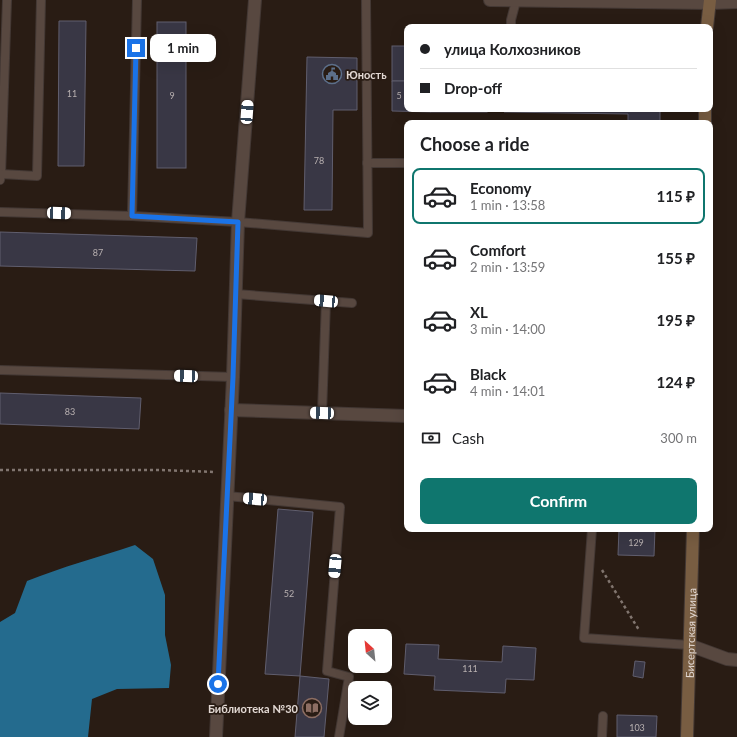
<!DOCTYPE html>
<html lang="en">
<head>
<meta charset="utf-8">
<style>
  body { margin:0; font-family:Lato,sans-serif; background:#f2f2f2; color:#202124; height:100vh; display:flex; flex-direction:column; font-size:15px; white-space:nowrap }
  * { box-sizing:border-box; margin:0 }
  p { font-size:13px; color:#757577 }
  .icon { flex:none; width:22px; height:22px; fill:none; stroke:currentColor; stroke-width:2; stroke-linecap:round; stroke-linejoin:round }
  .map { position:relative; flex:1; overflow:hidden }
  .sheet { position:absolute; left:404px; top:120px; width:309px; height:412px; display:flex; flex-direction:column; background:#fff; border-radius:8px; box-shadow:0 4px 16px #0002 }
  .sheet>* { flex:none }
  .top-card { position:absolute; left:404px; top:24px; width:309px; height:88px; border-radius:8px; box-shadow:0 4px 16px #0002; display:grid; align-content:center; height:88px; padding:0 16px; background:#fff }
  .needle { width:26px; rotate:333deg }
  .controls { position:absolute; left:348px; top:629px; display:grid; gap:8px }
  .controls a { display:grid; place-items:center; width:44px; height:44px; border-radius:8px; background:#fff; box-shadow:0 4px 16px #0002; font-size:20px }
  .end { position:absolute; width:18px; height:18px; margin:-9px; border:5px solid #1a73e8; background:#fff; box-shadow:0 0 0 2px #fff }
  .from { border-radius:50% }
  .bubble { position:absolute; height:28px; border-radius:8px; background:#fff; box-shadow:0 4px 16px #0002; font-size:13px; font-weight:700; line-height:28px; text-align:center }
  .car { position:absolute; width:12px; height:24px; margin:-12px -6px; border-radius:5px; box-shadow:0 0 3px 1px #0007; background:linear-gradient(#fff 24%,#345 0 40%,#fff 0 76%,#345 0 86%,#fff 0) }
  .top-card b { display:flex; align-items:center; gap:14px; height:38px; font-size:15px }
  .top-card b+b { border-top:1px solid #e0e0e0 }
  .top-card i { width:10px; height:10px; background:#202124 }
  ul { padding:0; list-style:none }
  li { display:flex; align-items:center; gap:12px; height:56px; margin:0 8px 6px; padding:0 8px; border:2px solid transparent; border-radius:8px }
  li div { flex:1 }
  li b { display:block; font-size:15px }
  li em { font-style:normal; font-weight:700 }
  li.active { border-color:#0f766e }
  li>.icon { width:36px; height:36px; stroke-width:1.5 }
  h2 { padding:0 16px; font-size:18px; line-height:48px }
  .pay { display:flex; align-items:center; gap:10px; height:44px; padding:0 16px; font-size:15px }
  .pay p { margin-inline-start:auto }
  .cta { display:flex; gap:8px; margin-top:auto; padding:8px 16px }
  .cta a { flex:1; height:46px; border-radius:8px; background:#0f766e; color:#fff; font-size:16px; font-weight:700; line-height:46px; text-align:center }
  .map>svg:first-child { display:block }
  .water { fill:#246b8e }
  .building { fill:#393745; stroke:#605e6e }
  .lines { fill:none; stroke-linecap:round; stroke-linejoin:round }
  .lane-casing { stroke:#433834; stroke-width:10 }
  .street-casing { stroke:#433834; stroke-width:14 }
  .secondary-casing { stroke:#433834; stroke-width:14 }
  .path { stroke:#81756f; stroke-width:2.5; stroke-dasharray:3 3; stroke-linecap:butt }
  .lane { stroke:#584840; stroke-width:8 }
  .street { stroke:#584840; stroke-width:12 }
  .secondary { stroke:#785d42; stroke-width:12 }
  .route { stroke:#1a73e8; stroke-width:5 }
  .labels { text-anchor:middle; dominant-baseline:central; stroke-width:3.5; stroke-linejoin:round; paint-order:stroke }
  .number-label { font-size:9px; fill:#b8b0b0 }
  .poi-label { font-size:11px; font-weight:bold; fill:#e2d8d3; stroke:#291c14; text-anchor:start }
  .street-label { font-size:11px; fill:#e2d8d3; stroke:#291c14 }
</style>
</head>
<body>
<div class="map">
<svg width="737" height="737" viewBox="0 0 737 737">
  <rect width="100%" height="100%" fill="#291c14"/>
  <path class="water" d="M135,545L153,559L165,595V635L171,665L169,688L117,689L92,699L88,737H0V622L15,613L27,581C62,567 99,557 135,545Z"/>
  <g class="building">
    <polygon points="59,21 86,21 84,166 58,166"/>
    <rect x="157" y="22" width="29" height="146"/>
    <rect x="392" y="46" width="15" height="35"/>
    <polygon points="307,57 357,58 357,110 333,110 332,210 304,210"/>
    <polygon points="392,81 407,81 407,109 431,109 431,112 392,111"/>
    <rect x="431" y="109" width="56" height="3"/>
    <polygon points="504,109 660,109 660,123 628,123 628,114 504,112"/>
    <polygon points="0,232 197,238 195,271 0,266"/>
    <polygon points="0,393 141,398 139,429 0,424"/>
    <polygon points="278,509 313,512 300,676 265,674"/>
    <polygon points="619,529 655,529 654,556 618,555"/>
    <polygon points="406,644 439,645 438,659 502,662 503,646 536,648 534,680 506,679 505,693 434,690 435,676 404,674"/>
    <polygon points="635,661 645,662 643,678 633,676"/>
    <polygon points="300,676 329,679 324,737 295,737"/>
    <polygon points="617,715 657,716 656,737 617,737"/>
  </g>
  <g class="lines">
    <g class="lane-casing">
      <g id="lane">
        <polyline points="511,27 511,20 516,1"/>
        <polyline points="367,163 407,163"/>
        <polyline points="0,174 1,174 7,0"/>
        <polyline points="0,180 1,174 37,176 41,0"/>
        <polyline points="0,212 132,216 238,222 368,233 366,0"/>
        <polyline points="132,216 137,0"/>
        <polyline points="236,294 352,303"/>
        <polyline points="0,370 233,377"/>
        <polyline points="322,413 326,301"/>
        <polyline points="227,496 340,507 327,671 349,677 339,737"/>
        <polyline points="592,529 584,638 689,645"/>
        <polyline points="602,737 603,716"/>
      </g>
    </g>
    <g class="street-casing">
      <g id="street">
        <polyline points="490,0 710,3 737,2"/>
        <polyline points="231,410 407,416"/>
        <polyline points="689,645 727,659 737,660"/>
        <polyline points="216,737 233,377 238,222 255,0"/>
      </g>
    </g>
    <g class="secondary-casing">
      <g id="secondary">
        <polyline points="707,27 710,0"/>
        <polyline points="705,123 705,109"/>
        <path id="s1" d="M687,737L693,529"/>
      </g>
    </g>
    <g class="path">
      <polyline points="0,470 159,470 216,472"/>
      <polyline points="602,570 639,630"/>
    </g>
    <use href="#lane" class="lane"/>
    <use href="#street" class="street"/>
    <use href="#secondary" class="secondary"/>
  </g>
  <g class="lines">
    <polyline class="route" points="136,48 132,216 238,222 233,377 218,684"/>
  </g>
  <defs>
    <g id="civic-ring" transform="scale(1)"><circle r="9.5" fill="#291c14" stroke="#5c6f8a" stroke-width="1.5"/><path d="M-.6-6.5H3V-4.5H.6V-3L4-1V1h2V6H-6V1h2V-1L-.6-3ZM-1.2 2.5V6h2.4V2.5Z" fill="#5c6f8a"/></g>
    <g id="library-ring" transform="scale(1)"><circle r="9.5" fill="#291c14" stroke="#8d6e63" stroke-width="1.5"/><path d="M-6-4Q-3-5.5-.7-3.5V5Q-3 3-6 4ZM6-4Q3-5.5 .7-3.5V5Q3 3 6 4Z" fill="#8d6e63"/></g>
  </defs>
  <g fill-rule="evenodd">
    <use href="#civic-ring" x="332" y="74"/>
    <use href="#library-ring" x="312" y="708"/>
  </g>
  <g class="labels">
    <g class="number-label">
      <text x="72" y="93">11</text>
      <text x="172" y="95">9</text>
      <text x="399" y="95">5</text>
      <text x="319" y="160">78</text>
      <text x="98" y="252">87</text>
      <text x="70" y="411">83</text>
      <text x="636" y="542">129</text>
      <text x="289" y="593">52</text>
      <text x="470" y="668">111</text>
      <text x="637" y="727">103</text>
    </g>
    <g class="poi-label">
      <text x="346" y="74">Юность</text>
      <text x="298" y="708" text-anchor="end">Библиотека №30</text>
    </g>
    <g class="street-label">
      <text stroke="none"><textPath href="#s1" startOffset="104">Бисертская улица</textPath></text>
    </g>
  </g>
</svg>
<div class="controls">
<a><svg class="needle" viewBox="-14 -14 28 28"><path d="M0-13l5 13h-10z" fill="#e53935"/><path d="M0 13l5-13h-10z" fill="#757577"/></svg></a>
<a><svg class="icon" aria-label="layers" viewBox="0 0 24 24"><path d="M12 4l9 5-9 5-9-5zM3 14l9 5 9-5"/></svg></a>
</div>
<i class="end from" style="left:218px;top:684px"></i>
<i class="end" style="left:136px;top:48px"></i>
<div class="bubble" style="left:150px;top:34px;width:66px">1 min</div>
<i class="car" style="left:247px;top:112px;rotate:4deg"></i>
<i class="car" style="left:59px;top:213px;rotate:92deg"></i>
<i class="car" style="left:326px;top:301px;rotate:275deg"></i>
<i class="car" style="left:186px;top:376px;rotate:272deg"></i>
<i class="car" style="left:322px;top:413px;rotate:272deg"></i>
<i class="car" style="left:255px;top:499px;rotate:275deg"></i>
<i class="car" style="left:335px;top:566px;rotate:185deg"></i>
<div class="top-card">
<b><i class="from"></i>улица Колхозников</b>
<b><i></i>Drop-off</b>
</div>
<section class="sheet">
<h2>Choose a ride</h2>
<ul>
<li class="active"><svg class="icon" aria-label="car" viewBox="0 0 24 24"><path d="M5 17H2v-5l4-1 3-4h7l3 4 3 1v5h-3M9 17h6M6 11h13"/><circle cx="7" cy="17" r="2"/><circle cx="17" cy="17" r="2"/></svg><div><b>Economy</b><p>1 min · 13:58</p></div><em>115 ₽</em></li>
<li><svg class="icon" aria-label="car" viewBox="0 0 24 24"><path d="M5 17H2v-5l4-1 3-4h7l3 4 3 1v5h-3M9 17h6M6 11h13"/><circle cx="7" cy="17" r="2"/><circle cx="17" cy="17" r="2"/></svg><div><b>Comfort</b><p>2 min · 13:59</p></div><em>155 ₽</em></li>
<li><svg class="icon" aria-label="car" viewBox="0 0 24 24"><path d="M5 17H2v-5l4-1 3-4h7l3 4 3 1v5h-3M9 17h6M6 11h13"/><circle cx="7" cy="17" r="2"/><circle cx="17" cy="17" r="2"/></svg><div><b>XL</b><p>3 min · 14:00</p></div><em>195 ₽</em></li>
<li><svg class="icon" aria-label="car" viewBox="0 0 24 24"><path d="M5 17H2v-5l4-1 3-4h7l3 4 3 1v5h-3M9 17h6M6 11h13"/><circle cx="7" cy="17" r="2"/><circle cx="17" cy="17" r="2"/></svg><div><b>Black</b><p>4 min · 14:01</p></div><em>124 ₽</em></li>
</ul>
<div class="pay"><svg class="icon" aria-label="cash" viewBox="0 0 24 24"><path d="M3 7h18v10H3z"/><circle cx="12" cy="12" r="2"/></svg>Cash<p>300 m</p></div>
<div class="cta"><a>Confirm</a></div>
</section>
</div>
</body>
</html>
